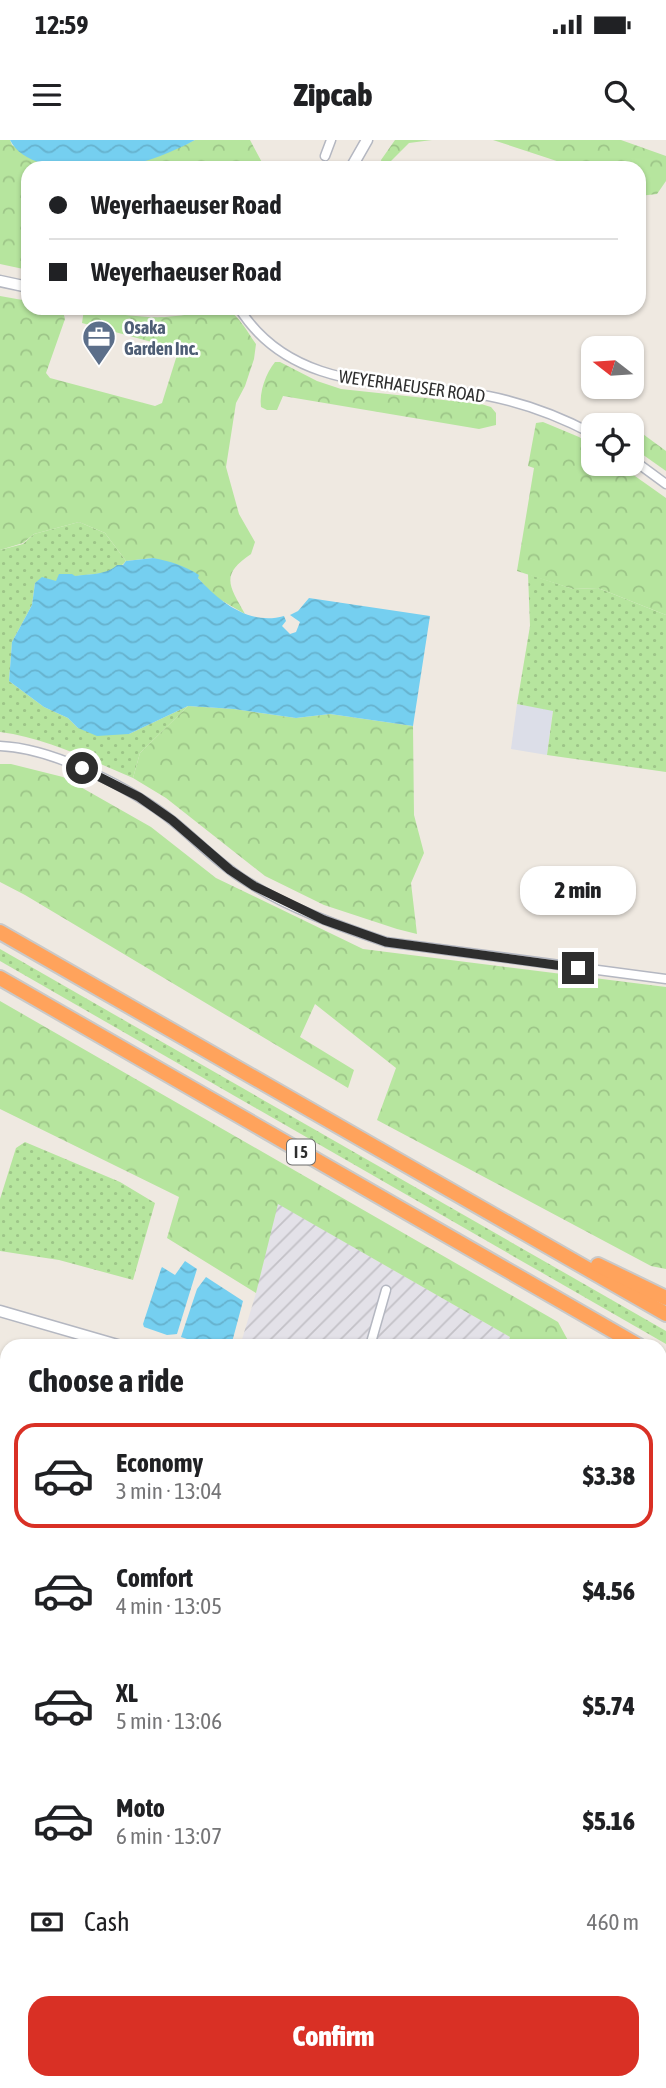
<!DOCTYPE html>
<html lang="en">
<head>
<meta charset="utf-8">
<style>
  body { margin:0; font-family:"Asap Condensed",sans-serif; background:#f6f6f6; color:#202124; height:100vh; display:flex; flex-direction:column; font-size:26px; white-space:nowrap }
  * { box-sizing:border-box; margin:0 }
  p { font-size:23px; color:#757577 }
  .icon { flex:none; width:38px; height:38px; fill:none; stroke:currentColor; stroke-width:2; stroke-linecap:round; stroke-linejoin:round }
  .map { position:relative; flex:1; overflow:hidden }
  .panel { position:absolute; left:0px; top:1199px; width:667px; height:751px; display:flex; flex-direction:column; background:#fff; border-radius:21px 21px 0 0; box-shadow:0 2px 5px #0004 }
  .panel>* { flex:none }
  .hud { position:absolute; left:21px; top:21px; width:625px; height:154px; border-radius:21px; box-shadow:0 2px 5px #0004; display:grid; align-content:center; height:154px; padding:0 28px; background:#fff }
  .needle { width:46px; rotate:287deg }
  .buttons { position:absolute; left:581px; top:196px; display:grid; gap:14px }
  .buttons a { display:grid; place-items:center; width:63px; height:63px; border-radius:14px; background:#fff; box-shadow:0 2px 5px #0004; font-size:35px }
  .end { position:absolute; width:32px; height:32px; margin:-16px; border:9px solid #2e2e2e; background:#fff; box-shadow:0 0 0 4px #fff }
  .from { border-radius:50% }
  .bubble { position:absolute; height:49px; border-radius:21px; background:#fff; box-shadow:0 2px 5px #0004; font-size:23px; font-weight:800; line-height:49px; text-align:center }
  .hud b { display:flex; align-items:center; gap:24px; height:66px; font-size:26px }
  .hud b+b { border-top:2px solid #e0e0e0 }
  .hud i { width:18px; height:18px; background:#202124 }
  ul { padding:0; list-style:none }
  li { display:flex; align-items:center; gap:21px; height:105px; margin:0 14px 10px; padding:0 14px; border:4px solid transparent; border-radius:21px }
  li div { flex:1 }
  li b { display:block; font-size:26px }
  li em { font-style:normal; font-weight:800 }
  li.active { border-color:#d93025 }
  li>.icon { width:63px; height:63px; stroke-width:1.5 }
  h2 { padding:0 28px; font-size:32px; line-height:84px }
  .pay { display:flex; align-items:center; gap:18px; height:77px; padding:0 28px; font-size:26px }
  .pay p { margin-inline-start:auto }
  .primary-button { display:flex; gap:14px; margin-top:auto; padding:14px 28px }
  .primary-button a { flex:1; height:80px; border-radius:21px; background:#d93025; color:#fff; font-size:28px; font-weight:800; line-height:80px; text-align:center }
  .status { display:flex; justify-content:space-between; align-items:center; height:49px; padding:0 35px; background:#fff; direction:ltr }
  .status svg { height:19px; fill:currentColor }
  header { display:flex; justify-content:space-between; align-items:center; height:91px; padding:0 28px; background:#fff; font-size:32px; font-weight:800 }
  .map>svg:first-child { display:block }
  .industrial { fill:url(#industrial-furrows) }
  .airport { fill:#dcdee8 }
  .grass { fill:url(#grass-dots) }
  .forest { fill:url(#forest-crowns) }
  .water { fill:url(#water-waves) }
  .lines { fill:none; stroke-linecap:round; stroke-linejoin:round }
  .minor-casing { stroke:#b4b7c1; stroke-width:11 }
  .tertiary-casing { stroke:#b4b7c1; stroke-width:13 }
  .primary-casing { stroke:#c9c9c9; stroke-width:16 }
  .motorway-casing { stroke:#c9c9c9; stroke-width:18 }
  .minor { stroke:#fff; stroke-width:8 }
  .tertiary { stroke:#fff; stroke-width:10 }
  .primary { stroke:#f2d163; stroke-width:12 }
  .motorway { stroke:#ffa35c; stroke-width:14 }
  .route { stroke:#2e2e2e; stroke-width:9 }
  .labels { text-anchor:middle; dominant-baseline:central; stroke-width:5; stroke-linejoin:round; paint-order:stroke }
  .shield { fill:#fff; stroke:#6d6d6d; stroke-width:2 }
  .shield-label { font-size:16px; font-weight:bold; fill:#2e2e2e }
  .service-label { font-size:18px; font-weight:bold; fill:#4e5e75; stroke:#fff; text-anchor:start }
  .street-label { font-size:18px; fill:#2e2e2e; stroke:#fff }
</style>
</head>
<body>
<div class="status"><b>12:59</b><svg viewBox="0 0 49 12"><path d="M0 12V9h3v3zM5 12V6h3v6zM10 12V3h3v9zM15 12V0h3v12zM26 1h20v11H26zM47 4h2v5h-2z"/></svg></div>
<header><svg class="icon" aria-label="menu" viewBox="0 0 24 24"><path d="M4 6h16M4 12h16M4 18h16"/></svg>Zipcab<svg class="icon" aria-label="search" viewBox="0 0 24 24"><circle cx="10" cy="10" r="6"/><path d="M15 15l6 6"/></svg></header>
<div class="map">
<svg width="666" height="1948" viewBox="0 0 666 1948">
  <defs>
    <pattern id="industrial-furrows" width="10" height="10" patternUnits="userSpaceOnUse" patternTransform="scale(1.75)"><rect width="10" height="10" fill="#e3e1e8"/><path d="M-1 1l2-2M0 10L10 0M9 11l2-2" fill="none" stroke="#c3c1c7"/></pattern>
    <pattern id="grass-dots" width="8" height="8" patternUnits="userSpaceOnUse" patternTransform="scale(1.75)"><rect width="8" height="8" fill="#b6e59e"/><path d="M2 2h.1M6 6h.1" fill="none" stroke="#9dc588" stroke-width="1.8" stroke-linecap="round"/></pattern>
    <pattern id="forest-crowns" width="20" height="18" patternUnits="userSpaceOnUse" patternTransform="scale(1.75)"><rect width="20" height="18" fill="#b6e59e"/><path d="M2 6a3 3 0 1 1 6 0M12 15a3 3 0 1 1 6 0" fill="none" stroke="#9dc588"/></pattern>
    <pattern id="water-waves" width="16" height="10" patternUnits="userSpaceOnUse" patternTransform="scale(1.75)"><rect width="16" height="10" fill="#75cff0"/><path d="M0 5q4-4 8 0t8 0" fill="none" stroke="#66b2ce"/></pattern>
  </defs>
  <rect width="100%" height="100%" fill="#efe9e1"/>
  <g class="industrial">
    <polygon points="277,1063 510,1197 507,1206 240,1206 256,1153"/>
    <polygon points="660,1365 666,1367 666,1425 660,1444"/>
  </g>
  <polygon class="airport" points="517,564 553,570 547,615 511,609"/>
  <g class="grass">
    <path d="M79,382L105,393L126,421C115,436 89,433 72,437C68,438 61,442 56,441C46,441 44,437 35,443L32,465L12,502L9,541L44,567L68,578L78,588L129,594L188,566L140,613L133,638C90,620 47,598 0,592V410L23,404L34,394Z"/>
    <polygon points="528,434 573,449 598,448 666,475 666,632 547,615 553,571 517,564 530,486"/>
    <polygon points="0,809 666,1191 666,1204 0,821"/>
    <polygon points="25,1002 120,1042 155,1063 133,1140 59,1120 0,1111 0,1059 16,1008"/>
    <polygon points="660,1247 666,1251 666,1318 660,1292"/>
  </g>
  <g class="forest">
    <polygon points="0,0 10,0 12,5 56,27 74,28 28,28 28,130 0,124"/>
    <path d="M195,0H250L265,28H104C136,26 166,14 195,0Z"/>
    <polygon points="395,0 432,0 409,3 386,26 382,25 381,20"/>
    <polygon points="493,0 621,0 666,16 666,41 657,54 639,56 639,28 578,28"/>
    <path d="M0,156L28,161V168H62L65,179L46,233L50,238L155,266L162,263L177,215L170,207L82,183L84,169C111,173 137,178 165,177C175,176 187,175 197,173C206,170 214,166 224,168C237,172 248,193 256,204L254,219L245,246L236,263L226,327L239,374L255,402L251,414C220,435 229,445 245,474L214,456L198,438L153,418L126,421L105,393L79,382L34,394L23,403L0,410Z"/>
    <path d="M275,222H280L317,241L341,249L481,264L491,267L496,273V285L479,289L283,256L277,270H267L261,267C259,252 266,233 275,222Z"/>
    <polygon points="543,282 579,297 593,306 593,324 618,324 666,358 666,475 598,448 573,449 517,431 534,328 528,326 536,283"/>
    <polygon points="632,286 666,311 666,331 632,307"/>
    <polygon points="188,566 234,569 296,578 330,574 413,586 414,675 424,713 411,743 417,794 397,789 324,765 265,736 166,658 133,638 140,613"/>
    <polygon points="0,624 11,624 63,637 151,687 216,738 363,809 666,847 666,1129 651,1126 377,980 396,928 315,864 300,897 354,930 348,948 25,755 0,742"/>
    <polygon points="0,861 558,1182 571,1206 507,1206 510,1197 278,1064 256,1153 167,1098 179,1057 0,969"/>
    <polygon points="0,1812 7,1816 7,1942 13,1943 11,1948 0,1948"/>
  </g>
  <g class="water">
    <path d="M10,0H195C173,12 147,22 122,27C92,32 25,32 10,0Z"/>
    <path d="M153,418C170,421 185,426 199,435L198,438C220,462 250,486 284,476L286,481L282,486L290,494L296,492L300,482L290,475L298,471L309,458L430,476L413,586L330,574L296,578L234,569L188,566L129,594L97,596L78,588L68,578L44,567L9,541L12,502L32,465L35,443L42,437L56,441L59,434H72L75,436C89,434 107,435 117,425H123L126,421Z"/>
    <polygon points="185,1121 197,1129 177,1194 167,1195 144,1187 143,1184 161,1129 162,1127 175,1135"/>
    <polygon points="206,1137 243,1161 231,1206 208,1206 181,1197 197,1149"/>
  </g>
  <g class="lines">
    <g class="minor-casing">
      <g id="minor">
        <polyline points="325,16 331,0"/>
        <path d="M239,168C294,256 401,240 488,256C524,263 561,277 593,294"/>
        <polyline points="632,319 666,344"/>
        <path d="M0,606C54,608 133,649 174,682C196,700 216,721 240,737C285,767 336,785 386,802L666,839"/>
        <polyline points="370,1206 386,1150"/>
        <polyline points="660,1483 666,1463"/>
        <polyline points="660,1820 666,1822"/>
        <polyline points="76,1948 78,1942"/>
      </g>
    </g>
    <g class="tertiary-casing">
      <g id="tertiary">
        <polyline points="351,28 367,0"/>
        <polyline points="0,141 28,147"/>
        <polyline points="0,1171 121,1206"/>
        <polyline points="510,1948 512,1942"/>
      </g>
    </g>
    <g class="primary-casing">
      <g id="primary">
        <polyline points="0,1773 7,1777"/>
        <polyline points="0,1797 7,1801"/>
        <polyline points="212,1942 219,1948"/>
        <polyline points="244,1942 251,1948"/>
        <polyline points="542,1942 558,1948"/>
      </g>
    </g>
    <g class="motorway-casing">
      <g id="motorway">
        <polyline points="0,792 666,1174"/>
        <polyline points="0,838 639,1206"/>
        <polyline points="598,1125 666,1158"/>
        <polyline points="660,1224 666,1229"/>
      </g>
    </g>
    <use href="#minor" class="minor"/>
    <use href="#tertiary" class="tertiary"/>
    <use href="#primary" class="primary"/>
    <use href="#motorway" class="motorway"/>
  </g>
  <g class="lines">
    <polyline class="route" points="82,628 139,657 172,680 230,730 254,746 324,780 386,802 578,828"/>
  </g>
  <defs>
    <g id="office-pin" transform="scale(1.75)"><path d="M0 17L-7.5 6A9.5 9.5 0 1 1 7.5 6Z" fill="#5c6f8a" stroke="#fff"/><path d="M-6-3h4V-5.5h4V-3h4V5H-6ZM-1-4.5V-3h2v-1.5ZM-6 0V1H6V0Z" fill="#fff"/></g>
  </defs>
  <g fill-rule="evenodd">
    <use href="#office-pin" x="99" y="197"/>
  </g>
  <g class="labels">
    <rect class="shield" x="287" y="999.5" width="28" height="25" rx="5"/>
    <g class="shield-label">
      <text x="301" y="1012">I 5</text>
    </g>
    <g class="service-label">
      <text x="124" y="187">Osaka<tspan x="124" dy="21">Garden Inc.</tspan></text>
    </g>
    <g class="street-label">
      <text transform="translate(412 246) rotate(8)">WEYERHAEUSER ROAD</text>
    </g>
  </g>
</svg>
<div class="buttons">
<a><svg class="needle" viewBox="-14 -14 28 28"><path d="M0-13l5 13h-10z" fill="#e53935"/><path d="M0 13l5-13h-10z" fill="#757577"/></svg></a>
<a><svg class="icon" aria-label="locate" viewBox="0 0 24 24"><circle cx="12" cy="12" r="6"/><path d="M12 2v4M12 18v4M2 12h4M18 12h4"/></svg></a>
</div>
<i class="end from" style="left:82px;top:628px"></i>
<i class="end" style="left:578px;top:828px"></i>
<div class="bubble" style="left:520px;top:726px;width:116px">2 min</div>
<div class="hud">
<b><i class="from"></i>Weyerhaeuser Road</b>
<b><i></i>Weyerhaeuser Road</b>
</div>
<section class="panel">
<h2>Choose a ride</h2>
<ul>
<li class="active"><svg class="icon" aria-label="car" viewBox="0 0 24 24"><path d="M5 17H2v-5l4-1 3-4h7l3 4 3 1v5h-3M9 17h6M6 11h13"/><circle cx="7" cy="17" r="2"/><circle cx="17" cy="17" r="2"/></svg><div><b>Economy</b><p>3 min · 13:04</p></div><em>$3.38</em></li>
<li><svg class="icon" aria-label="car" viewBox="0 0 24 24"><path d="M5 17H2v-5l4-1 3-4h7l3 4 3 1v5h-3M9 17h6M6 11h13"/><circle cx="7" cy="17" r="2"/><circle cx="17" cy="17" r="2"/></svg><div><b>Comfort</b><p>4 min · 13:05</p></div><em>$4.56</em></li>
<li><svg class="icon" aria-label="car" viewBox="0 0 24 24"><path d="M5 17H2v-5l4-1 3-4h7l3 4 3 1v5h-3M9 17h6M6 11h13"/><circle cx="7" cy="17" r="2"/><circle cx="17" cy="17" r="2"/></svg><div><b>XL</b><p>5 min · 13:06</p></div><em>$5.74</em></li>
<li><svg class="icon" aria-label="car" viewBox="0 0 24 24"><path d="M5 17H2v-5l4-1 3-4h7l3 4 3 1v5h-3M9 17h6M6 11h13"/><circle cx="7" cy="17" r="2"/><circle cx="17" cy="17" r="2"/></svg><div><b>Moto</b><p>6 min · 13:07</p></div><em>$5.16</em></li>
</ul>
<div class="pay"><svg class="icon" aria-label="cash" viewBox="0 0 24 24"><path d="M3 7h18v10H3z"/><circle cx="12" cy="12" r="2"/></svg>Cash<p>460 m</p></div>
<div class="primary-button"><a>Confirm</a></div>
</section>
</div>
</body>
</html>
